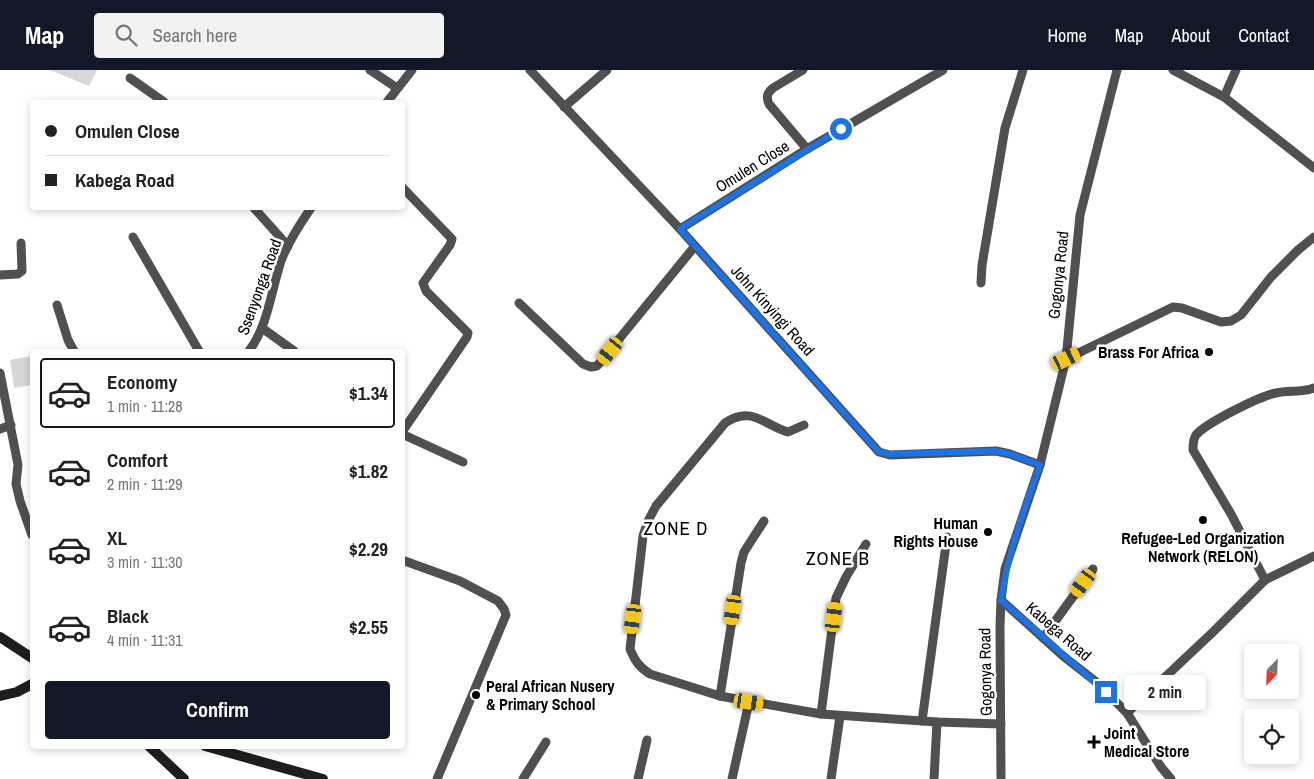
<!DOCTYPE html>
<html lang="en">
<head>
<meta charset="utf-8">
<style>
  body { margin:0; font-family:"Archivo Narrow",sans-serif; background:#f2f2f2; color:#222; height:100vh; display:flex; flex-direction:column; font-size:19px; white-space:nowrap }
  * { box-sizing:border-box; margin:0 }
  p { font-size:16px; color:#767676 }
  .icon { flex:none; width:28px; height:28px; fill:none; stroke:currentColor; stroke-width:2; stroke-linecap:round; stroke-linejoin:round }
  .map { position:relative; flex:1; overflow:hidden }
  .side { position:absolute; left:30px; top:279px; width:375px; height:400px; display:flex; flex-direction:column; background:#fff; border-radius:5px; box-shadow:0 2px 8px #0003 }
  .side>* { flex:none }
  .banner { position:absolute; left:30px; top:30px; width:375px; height:110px; border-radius:5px; box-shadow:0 2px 8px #0003; display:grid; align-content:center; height:110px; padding:0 15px; background:#fff }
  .needle { width:32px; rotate:203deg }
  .tools { position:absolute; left:1244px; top:574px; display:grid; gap:10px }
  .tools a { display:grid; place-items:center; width:55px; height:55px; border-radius:5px; background:#fff; box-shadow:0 2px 8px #0003; font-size:25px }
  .end { position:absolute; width:22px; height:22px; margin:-11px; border:6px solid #1a73e8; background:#fff; box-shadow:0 0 0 2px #fff }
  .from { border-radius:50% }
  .bubble { position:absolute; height:35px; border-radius:5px; background:#fff; box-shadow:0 2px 8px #0003; font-size:16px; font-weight:700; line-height:35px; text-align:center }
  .car { position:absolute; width:15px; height:30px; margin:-15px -8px; border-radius:6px; box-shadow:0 0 4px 1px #0007; background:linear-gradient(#f5c518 24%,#345 0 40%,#f5c518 0 76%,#345 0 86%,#f5c518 0) }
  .banner b { display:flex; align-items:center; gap:18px; height:48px; font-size:19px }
  .banner b+b { border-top:1px solid #e0e0e0 }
  .banner i { width:12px; height:12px; background:#222 }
  ul { padding:9px 0 0; list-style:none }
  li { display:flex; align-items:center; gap:15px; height:70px; margin:0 10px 8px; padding:0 5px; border:2px solid transparent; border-radius:5px }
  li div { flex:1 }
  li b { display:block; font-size:19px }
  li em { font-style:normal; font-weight:700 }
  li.active { border-color:#111827 }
  li>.icon { width:45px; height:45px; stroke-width:1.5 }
  .cta { display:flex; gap:10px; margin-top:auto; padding:10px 15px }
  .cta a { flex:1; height:58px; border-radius:5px; background:#111827; color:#fff; font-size:20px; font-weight:700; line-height:58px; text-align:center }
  header { display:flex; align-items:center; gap:30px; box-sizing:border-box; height:70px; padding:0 25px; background:#111827; color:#fff }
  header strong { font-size:24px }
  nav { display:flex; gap:28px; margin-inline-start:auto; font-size:18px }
  .search { width:350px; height:45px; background:#f2f2f2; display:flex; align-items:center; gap:12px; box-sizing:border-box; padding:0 18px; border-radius:5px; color:#767676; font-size:19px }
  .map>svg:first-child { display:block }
  .green { fill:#d7d7d7 }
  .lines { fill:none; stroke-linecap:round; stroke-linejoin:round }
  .street { stroke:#505050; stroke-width:9 }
  .secondary { stroke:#1d1d1d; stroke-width:10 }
  .route { stroke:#1a73e8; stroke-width:6 }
  .poi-dot { fill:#000; stroke:#fff; stroke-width:2 }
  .labels { text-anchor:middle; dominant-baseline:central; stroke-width:5; stroke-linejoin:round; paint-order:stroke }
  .street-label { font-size:16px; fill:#000; stroke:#fff }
  .poi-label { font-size:16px; font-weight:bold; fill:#000; stroke:#fff; text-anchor:end }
  .quarter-label { font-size:19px; letter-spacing:1px; fill:#000; stroke:#fff }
</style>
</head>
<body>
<header>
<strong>Map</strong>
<div class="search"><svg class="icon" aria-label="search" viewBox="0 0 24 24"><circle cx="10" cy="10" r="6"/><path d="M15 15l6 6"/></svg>Search here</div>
<nav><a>Home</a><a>Map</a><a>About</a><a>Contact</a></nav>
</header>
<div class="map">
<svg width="1314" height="709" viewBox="0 0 1314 709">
  <rect width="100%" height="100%" fill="#fff"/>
  <g class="green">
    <polygon points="50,0 97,0 89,16"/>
    <polygon points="32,286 32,315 14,318 10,290"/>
  </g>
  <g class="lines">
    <g class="street">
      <polyline points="370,0 397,18"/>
      <polyline points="530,0 680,159 879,382 890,385 996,381 1010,384 1040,395"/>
      <path d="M803,0L773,18C767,23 766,27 769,34L807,79"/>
      <polyline points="1173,0 1224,27 1314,98"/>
      <polyline points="130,8 164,32"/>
      <polyline points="1224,27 1236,0"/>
      <polyline points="387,32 412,0"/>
      <polyline points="564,37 607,0"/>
      <polyline points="402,117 452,169 450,175 423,213 426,221 468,263 467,267 402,362"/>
      <polyline points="254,138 288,176"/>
      <polyline points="680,159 807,79 943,0"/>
      <polyline points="133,167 199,281"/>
      <polyline points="0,205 18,204 22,201 21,173"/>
      <polyline points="981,213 982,195 1005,58 1023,0"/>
      <polyline points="519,233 583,294 591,297 597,296 695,176"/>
      <polyline points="57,235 68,270 74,281"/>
      <polyline points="262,258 294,281"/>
      <path d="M249,281C268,256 271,221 281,191C288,172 300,154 311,138"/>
      <polyline points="1066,289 1173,237 1182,238 1221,252 1231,251 1241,245 1271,207 1298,180 1314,167"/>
      <polyline points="0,303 18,395 16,414 20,431 32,465"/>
      <path d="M804,355L788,362C764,355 751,335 725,353L656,436L648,451L643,466L630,579C635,591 639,597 650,604L720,626L821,644L937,652L1001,654"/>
      <polyline points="0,359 11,355"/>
      <polyline points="402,364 463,392"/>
      <polyline points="402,490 460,511 498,531 504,539 506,545 437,709"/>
      <path d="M1265,510L1231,444L1193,380C1193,375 1193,369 1196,365C1206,353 1260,326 1276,323C1289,320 1301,323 1314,318"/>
      <polyline points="1001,530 1063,586 1095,611 1127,643 1161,697 1171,709"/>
      <polyline points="1043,568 1093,499"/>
      <polyline points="720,626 741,493 744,482 764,451"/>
      <polyline points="1127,643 1214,561 1265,510 1314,486"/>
      <polyline points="821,644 836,528 846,507 866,474"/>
      <polyline points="922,651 947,467"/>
      <polyline points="523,709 546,672"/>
      <polyline points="638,709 647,670"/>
      <polyline points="732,709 749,632"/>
      <polyline points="831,709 840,646"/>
      <polyline points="934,709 937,652"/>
      <polyline points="1001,709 1000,556 1001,530 1005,499 1040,395 1066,289 1080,145 1117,0"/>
    </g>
    <g class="secondary">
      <polyline points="0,567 32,588"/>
      <polyline points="0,626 17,622 32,614"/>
      <polyline points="149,676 184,709"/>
      <polyline points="205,676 323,709"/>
    </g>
  </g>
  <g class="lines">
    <path class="route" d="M841,59L680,159L879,382L890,384L996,381L1010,384L1040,395C1024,440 1008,483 1001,530L1106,622"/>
  </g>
  <g class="poi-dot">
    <circle cx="1209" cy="282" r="5"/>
    <circle cx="1203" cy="450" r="5"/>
    <circle cx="988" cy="462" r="5"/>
    <circle cx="476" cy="625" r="5"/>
    <path d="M1091.5 664.5h5v5h5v5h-5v5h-5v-5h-5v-5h5z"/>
  </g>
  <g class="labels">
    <g class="street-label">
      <text transform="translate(752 96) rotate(-32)">Omulen Close</text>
      <text transform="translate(1058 205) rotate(-84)">Gogonya Road</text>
      <text transform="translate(259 217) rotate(-70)">Ssenyonga Road</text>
      <text transform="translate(773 240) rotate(48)">John Kinyingi Road</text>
      <text transform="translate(1059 561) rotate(41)">Kabega Road</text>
      <text transform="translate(985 602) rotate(-91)">Gogonya Road</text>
    </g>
    <g class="poi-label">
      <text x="1199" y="282">Brass For Africa</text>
      <text x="978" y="453">Human<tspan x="978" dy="18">Rights House</tspan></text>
      <text x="1203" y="468" text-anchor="middle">Refugee-Led Organization<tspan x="1203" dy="18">Network (RELON)</tspan></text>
      <text x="486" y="616" text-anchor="start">Peral African Nusery<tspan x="486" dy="18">&amp; Primary School</tspan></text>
      <text x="1104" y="663" text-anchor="start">Joint<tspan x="1104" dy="18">Medical Store</tspan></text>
    </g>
    <g class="quarter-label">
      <text x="676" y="458">ZONE D</text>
      <text x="838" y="488">ZONE B</text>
    </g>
  </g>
</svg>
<div class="tools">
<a><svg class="needle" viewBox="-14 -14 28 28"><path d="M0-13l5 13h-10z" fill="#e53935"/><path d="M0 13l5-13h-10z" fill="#767676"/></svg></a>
<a><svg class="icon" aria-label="locate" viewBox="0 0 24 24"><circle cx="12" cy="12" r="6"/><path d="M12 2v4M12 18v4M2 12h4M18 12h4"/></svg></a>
</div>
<i class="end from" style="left:841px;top:59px"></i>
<i class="end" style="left:1106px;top:622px"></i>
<div class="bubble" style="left:1124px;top:605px;width:82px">2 min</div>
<i class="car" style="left:610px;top:281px;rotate:219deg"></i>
<i class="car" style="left:1066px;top:289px;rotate:64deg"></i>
<i class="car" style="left:1083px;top:513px;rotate:216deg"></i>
<i class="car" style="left:733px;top:540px;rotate:188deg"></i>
<i class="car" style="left:834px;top:547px;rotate:7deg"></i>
<i class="car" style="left:633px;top:549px;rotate:187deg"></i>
<i class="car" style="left:749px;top:632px;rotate:99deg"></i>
<div class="banner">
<b><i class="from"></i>Omulen Close</b>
<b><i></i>Kabega Road</b>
</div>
<section class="side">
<ul>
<li class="active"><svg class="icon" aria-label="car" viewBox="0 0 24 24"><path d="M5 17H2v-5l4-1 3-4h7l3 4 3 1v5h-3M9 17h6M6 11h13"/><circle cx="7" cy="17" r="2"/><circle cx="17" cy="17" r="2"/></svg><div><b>Economy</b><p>1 min · 11:28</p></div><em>$1.34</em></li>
<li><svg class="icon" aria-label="car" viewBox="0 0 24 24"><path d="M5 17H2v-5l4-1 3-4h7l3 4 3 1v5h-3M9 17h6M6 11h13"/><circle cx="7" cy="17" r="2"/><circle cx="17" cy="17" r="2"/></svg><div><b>Comfort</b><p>2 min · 11:29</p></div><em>$1.82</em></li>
<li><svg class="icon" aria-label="car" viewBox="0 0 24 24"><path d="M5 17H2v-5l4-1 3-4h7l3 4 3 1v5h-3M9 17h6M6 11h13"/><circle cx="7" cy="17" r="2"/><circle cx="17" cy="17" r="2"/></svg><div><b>XL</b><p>3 min · 11:30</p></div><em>$2.29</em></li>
<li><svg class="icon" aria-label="car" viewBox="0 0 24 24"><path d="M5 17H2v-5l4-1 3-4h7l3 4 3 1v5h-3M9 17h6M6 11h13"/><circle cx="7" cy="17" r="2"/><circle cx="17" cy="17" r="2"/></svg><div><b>Black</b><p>4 min · 11:31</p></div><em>$2.55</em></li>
</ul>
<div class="cta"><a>Confirm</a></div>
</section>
</div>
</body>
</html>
